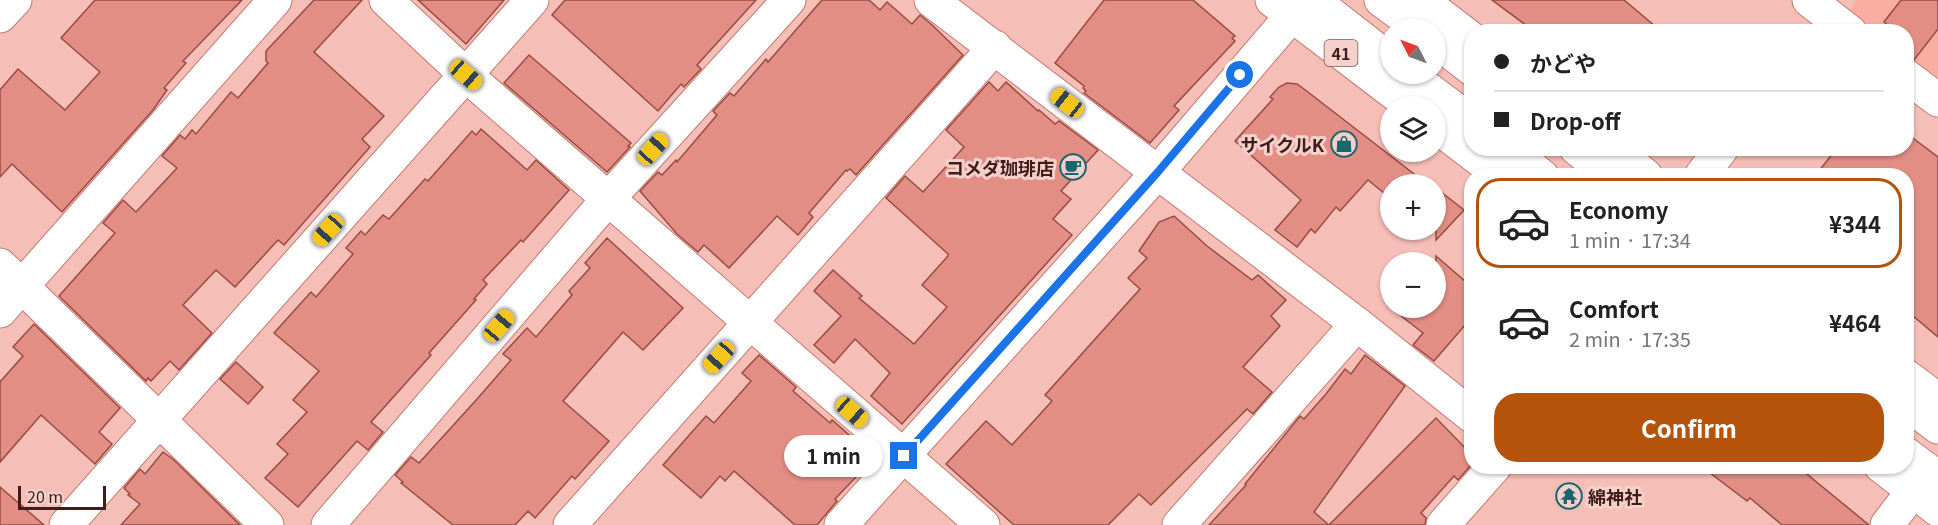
<!DOCTYPE html>
<html lang="en">
<head>
<meta charset="utf-8">
<style>
  body { margin:0; font-family:Georgia,"Noto Sans JP",serif; background:#f6f6f6; color:#222; height:100vh; display:flex; flex-direction:column; font-size:22px; white-space:nowrap }
  * { box-sizing:border-box; margin:0 }
  p { font-size:20px; color:#767676 }
  .icon { flex:none; width:33px; height:33px; fill:none; stroke:currentColor; stroke-width:2; stroke-linecap:round; stroke-linejoin:round }
  .map { position:relative; flex:1; overflow:hidden }
  .panel { position:absolute; left:1464px; top:168px; width:450px; height:306px; display:flex; flex-direction:column; background:#fff; border-radius:24px; box-shadow:0 2px 4px #0004 }
  .panel>* { flex:none }
  .top-card { position:absolute; left:1464px; top:24px; width:450px; height:132px; border-radius:24px; box-shadow:0 2px 4px #0004; display:grid; align-content:center; height:132px; padding:0 30px; background:#fff }
  .needle { width:39px; rotate:312deg }
  .buttons { position:absolute; left:1380px; top:18px; display:grid; gap:12px }
  .buttons a { display:grid; place-items:center; width:66px; height:66px; border-radius:50%; background:#fff; box-shadow:0 2px 4px #0004; font-size:30px }
  .scale { position:absolute; left:18px; bottom:15px; width:88px; box-sizing:border-box; padding-left:6px; border:3px solid #3f1d1a; border-top:0; font-size:16px; line-height:21px; white-space:nowrap; color:#3f1d1a; -webkit-text-stroke:4px #f6d1cb; paint-order:stroke }
  .end { position:absolute; width:27px; height:27px; margin:-14px; border:8px solid #1a73e8; background:#fff; box-shadow:0 0 0 3px #fff }
  .from { border-radius:50% }
  .bubble { position:absolute; height:42px; border-radius:21px; background:#fff; box-shadow:0 2px 4px #0004; font-size:20px; font-weight:700; line-height:42px; text-align:center }
  .car { position:absolute; width:18px; height:36px; margin:-18px -9px; border-radius:8px; box-shadow:0 0 4px 2px #0007; background:linear-gradient(#f5c518 24%,#345 0 40%,#f5c518 0 76%,#345 0 86%,#f5c518 0) }
  .top-card b { display:flex; align-items:center; gap:21px; height:57px; font-size:22px }
  .top-card b+b { border-top:2px solid #e0e0e0 }
  .top-card i { width:15px; height:15px; background:#222 }
  ul { padding:10px 0 0; list-style:none }
  li { display:flex; align-items:center; gap:18px; height:90px; margin:0 12px 9px; padding:0 18px; border:3px solid transparent; border-radius:24px }
  li div { flex:1 }
  li b { display:block; font-size:22px }
  li em { font-style:normal; font-weight:700 }
  li.current { border-color:#b45309 }
  li>.icon { width:54px; height:54px; stroke-width:1.5 }
  .button { display:flex; gap:12px; margin-top:auto; padding:12px 30px }
  .button a { flex:1; height:69px; border-radius:24px; background:#b45309; color:#fff; font-size:24px; font-weight:700; line-height:69px; text-align:center }
  .map>svg:first-child { display:block }
  .built { fill:#faada3 }
  .building { fill:#e38e84; stroke:#994b43; stroke-width:1.5 }
  .lines { fill:none; stroke-linecap:round; stroke-linejoin:round }
  .minor-casing { stroke:#c9776d; stroke-width:35 }
  .highway-casing { stroke:#c9776d; stroke-width:35 }
  .minor { stroke:#fff; stroke-width:33 }
  .highway { stroke:#fff; stroke-width:33 }
  .route { stroke:#1a73e8; stroke-width:8 }
  .labels { text-anchor:middle; dominant-baseline:central; stroke-width:6; stroke-linejoin:round; paint-order:stroke }
  .shield { fill:#f6d1cb; stroke:#76534f; stroke-width:1.5 }
  .shield-label { font-size:16px; font-weight:bold; fill:#3f1d1a }
  .poi-label { font-size:18px; font-weight:bold; fill:#3f1d1a; stroke:#f6d1cb; text-anchor:end }
</style>
</head>
<body>
<div class="map">
<svg width="1938" height="525" viewBox="0 0 1938 525">
  <rect width="100%" height="100%" fill="#f5beb7"/>
  <polygon class="built" points="1857,0 1938,0 1938,87 1907,65 1906,32 1859,31 1847,14"/>
  <g class="building">
    <polygon points="95,0 242,0 183,61 186,63 164,88 167,90 153,110 62,212 12,164 0,177 0,90 18,69 65,110 100,72 61,38"/>
    <polygon points="314,0 362,0 314,52 384,116 362,139 370,147 284,245 278,240 235,287 216,270 183,305 212,333 179,370 170,361 151,381 148,378 146,381 59,296 115,233 103,223 123,200 136,212 177,168 162,156 180,135 185,139 192,130 196,134 231,92 238,98 268,63 266,61 266,51"/>
    <polygon points="418,0 504,0 466,44"/>
    <polygon points="565,0 756,0 697,65 701,69 684,87 681,84 658,111 552,15"/>
    <polygon points="822,0 869,0 880,10 887,2 912,24 920,15 931,24 963,55 856,175 850,169 847,171 846,170 809,213 813,217 798,235 777,216 729,268 704,245 698,252 677,234 640,191 658,172 662,175 676,160 677,162 717,115 713,111 730,93 734,96 766,59 768,62"/>
    <polygon points="1104,0 1193,0 1235,36 1232,38 1235,41 1174,106 1179,110 1150,143 1084,93 1086,91 1083,88 1084,86 1055,63"/>
    <polygon points="1492,0 1624,0 1662,32 1535,32"/>
    <polygon points="1901,0 1938,0 1938,29 1914,60 1906,58 1906,32 1896,32 1884,22"/>
    <polygon points="529,55 631,143 628,146 630,147 607,172 504,83"/>
    <polygon points="989,82 998,91 1006,82 1038,111 1039,110 1055,124 1059,121 1098,150 1061,191 1071,199 1053,219 1072,235 902,424 871,396 890,373 855,339 834,363 814,345 841,316 814,291 833,270 862,296 859,298 914,344 947,307 922,285 948,256 948,254 886,198 905,176 923,192 964,147 946,130"/>
    <polygon points="1287,83 1297,84 1304,89 1427,184 1390,184 1390,198 1368,180 1340,211 1336,207 1315,233 1311,229 1297,247 1275,230 1301,200 1235,141 1273,99 1270,97 1279,87"/>
    <polygon points="481,129 527,170 536,160 569,190 523,242 521,240 483,280 487,284 474,299 476,300 429,353 431,355 371,422 383,432 368,450 357,441 298,507 265,478 288,454 277,444 307,412 293,400 319,371 274,333 311,292 316,297 353,254 346,248 361,231 365,235 383,215 389,219 425,179 428,181 472,131 476,135"/>
    <polygon points="1906,133 1938,157 1938,337 1906,310 1906,176 1815,176 1837,148 1906,148"/>
    <polygon points="1436,188 1464,210 1436,240"/>
    <polygon points="1174,216 1207,246 1252,280 1258,275 1286,300 1271,316 1280,326 1243,367 1272,392 1253,414 1247,409 1151,505 1139,494 1108,525 1014,525 946,464 986,421 1012,445 1052,401 1045,395 1140,289 1128,278 1147,258 1139,251 1159,222"/>
    <polygon points="607,238 683,308 643,350 623,332 563,401 609,441 575,479 572,476 535,518 528,511 515,525 453,525 401,483 403,482 395,475 411,457 419,463 478,398 511,360 503,354 527,328 536,337 572,295 569,291 590,268 585,263"/>
    <polygon points="1436,256 1472,287 1472,317 1434,361 1413,345 1423,333 1391,308 1436,308"/>
    <polygon points="34,324 120,408 99,432 112,444 95,464 41,415 0,462 0,382 23,356 13,347"/>
    <polygon points="759,355 796,387 793,391 830,423 832,420 871,454 855,473 858,475 835,499 837,501 817,525 795,525 734,471 725,481 720,476 701,498 663,465 706,416 714,423 751,381 742,373"/>
    <polygon points="1365,355 1405,386 1314,512 1329,525 1436,418 1472,455 1472,464 1458,480 1454,476 1421,513 1426,518 1425,525 1209,525 1246,485 1245,484 1300,416 1304,419 1326,394 1345,369 1351,374"/>
    <polygon points="236,362 263,387 248,404 220,379"/>
    <polygon points="163,452 174,460 240,525 121,525 140,504 128,495 130,494 124,488 140,469 145,474"/>
    <polygon points="1701,466 1797,466 1869,525 1782,525 1750,498 1747,501"/>
    <polygon points="0,487 44,525 0,525"/>
  </g>
  <g class="lines">
    <g class="minor-casing">
      <g id="minor">
        <polyline points="386,0 466,75 983,525"/>
        <polyline points="931,0 1357,324 1472,416"/>
        <polyline points="1809,0 1850,32"/>
        <polyline points="0,16 15,0"/>
        <polyline points="1906,76 1938,100"/>
        <polyline points="1701,176 1722,148"/>
        <polyline points="0,265 267,525"/>
        <polyline points="0,311 275,0"/>
        <polyline points="66,525 532,0"/>
        <polyline points="328,525 608,199 789,0"/>
        <polyline points="570,525 995,47"/>
        <polyline points="841,525 1157,173 1305,0"/>
        <polyline points="1179,525 1357,324"/>
        <polyline points="1443,525 1495,466"/>
        <polyline points="1887,525 1913,491"/>
      </g>
    </g>
    <g class="highway-casing">
      <g id="highway">
        <polyline points="1272,0 1411,106"/>
        <polyline points="1313,0 1390,60"/>
        <polyline points="1381,0 1419,28"/>
        <polyline points="1421,0 1472,39"/>
        <polyline points="1436,41 1472,69"/>
        <polyline points="1408,74 1472,122"/>
        <polyline points="1436,126 1501,176"/>
        <polyline points="1506,148 1542,176"/>
        <polyline points="1576,148 1611,176"/>
        <polyline points="1611,148 1646,176"/>
        <polyline points="1906,376 1938,400"/>
        <polyline points="1906,403 1938,427"/>
        <polyline points="1906,454 1938,478"/>
        <polyline points="1881,466 1938,510"/>
      </g>
    </g>
    <use href="#minor" class="minor"/>
    <use href="#highway" class="highway"/>
  </g>
  <g class="lines">
    <polyline class="route" points="904,456 1157,173 1240,75"/>
  </g>
  <defs>
    <g id="shop-ring" transform="scale(1.35)"><circle r="9.5" fill="#f6d1cb" stroke="#1a666f" stroke-width="1.5"/><path d="M-5-2.5h2.3a2.7 3.5 0 0 1 5.4 0H5L5.5 6h-11ZM-1.5-2.5h3a1.5 2.3 0 0 0-3 0Z" fill="#1a666f"/></g>
    <g id="cafe-ring" transform="scale(1.35)"><circle r="9.5" fill="#f6d1cb" stroke="#1a666f" stroke-width="1.5"/><path d="M-5.5-4.5H6V0H3Q3 3.5 0 3.5H-2.5Q-5.5 3.5-5.5 0ZM3-3.2v2h1.7v-2ZM-6 4.5H4V6H-6Z" fill="#1a666f"/></g>
    <g id="temple-ring" transform="scale(1.35)"><circle r="9.5" fill="#f6d1cb" stroke="#1a666f" stroke-width="1.5"/><path d="M0-6L5-2H3V0L6.5 2.5H4V6H1.5V3h-3V6H-4V2.5H-6.5L-3 0V-2H-5Z" fill="#1a666f"/></g>
  </defs>
  <g fill-rule="evenodd">
    <use href="#shop-ring" x="1344" y="144"/>
    <use href="#cafe-ring" x="1073" y="167"/>
    <use href="#temple-ring" x="1569" y="496"/>
  </g>
  <g class="labels">
    <rect class="shield" x="1324.5" y="40" width="33" height="26" rx="4.5"/>
    <g class="shield-label">
      <text x="1341" y="53">41</text>
    </g>
    <g class="poi-label">
      <text x="1324" y="144">サイクルK</text>
      <text x="1054" y="167">コメダ珈琲店</text>
      <text x="1588" y="496" text-anchor="start">綿神社</text>
    </g>
  </g>
</svg>
<div class="buttons">
<a><svg class="needle" viewBox="-14 -14 28 28"><path d="M0-13l5 13h-10z" fill="#e53935"/><path d="M0 13l5-13h-10z" fill="#767676"/></svg></a>
<a><svg class="icon" aria-label="layers" viewBox="0 0 24 24"><path d="M12 4l9 5-9 5-9-5zM3 14l9 5 9-5"/></svg></a>
<a>+</a>
<a>−</a>
</div>
<div class="scale">20 m</div>
<i class="end from" style="left:1240px;top:75px"></i>
<i class="end" style="left:904px;top:456px"></i>
<div class="bubble" style="left:784px;top:435px;width:99px">1 min</div>
<i class="car" style="left:466px;top:75px;rotate:131deg"></i>
<i class="car" style="left:1067px;top:103px;rotate:308deg"></i>
<i class="car" style="left:653px;top:149px;rotate:42deg"></i>
<i class="car" style="left:328px;top:230px;rotate:222deg"></i>
<i class="car" style="left:499px;top:326px;rotate:40deg"></i>
<i class="car" style="left:719px;top:357px;rotate:222deg"></i>
<i class="car" style="left:852px;top:412px;rotate:131deg"></i>
<div class="top-card">
<b><i class="from"></i>かどや</b>
<b><i></i>Drop-off</b>
</div>
<section class="panel">
<ul>
<li class="current"><svg class="icon" aria-label="car" viewBox="0 0 24 24"><path d="M5 17H2v-5l4-1 3-4h7l3 4 3 1v5h-3M9 17h6M6 11h13"/><circle cx="7" cy="17" r="2"/><circle cx="17" cy="17" r="2"/></svg><div><b>Economy</b><p>1 min · 17:34</p></div><em>¥344</em></li>
<li><svg class="icon" aria-label="car" viewBox="0 0 24 24"><path d="M5 17H2v-5l4-1 3-4h7l3 4 3 1v5h-3M9 17h6M6 11h13"/><circle cx="7" cy="17" r="2"/><circle cx="17" cy="17" r="2"/></svg><div><b>Comfort</b><p>2 min · 17:35</p></div><em>¥464</em></li>
</ul>
<div class="button"><a>Confirm</a></div>
</section>
</div>
</body>
</html>
